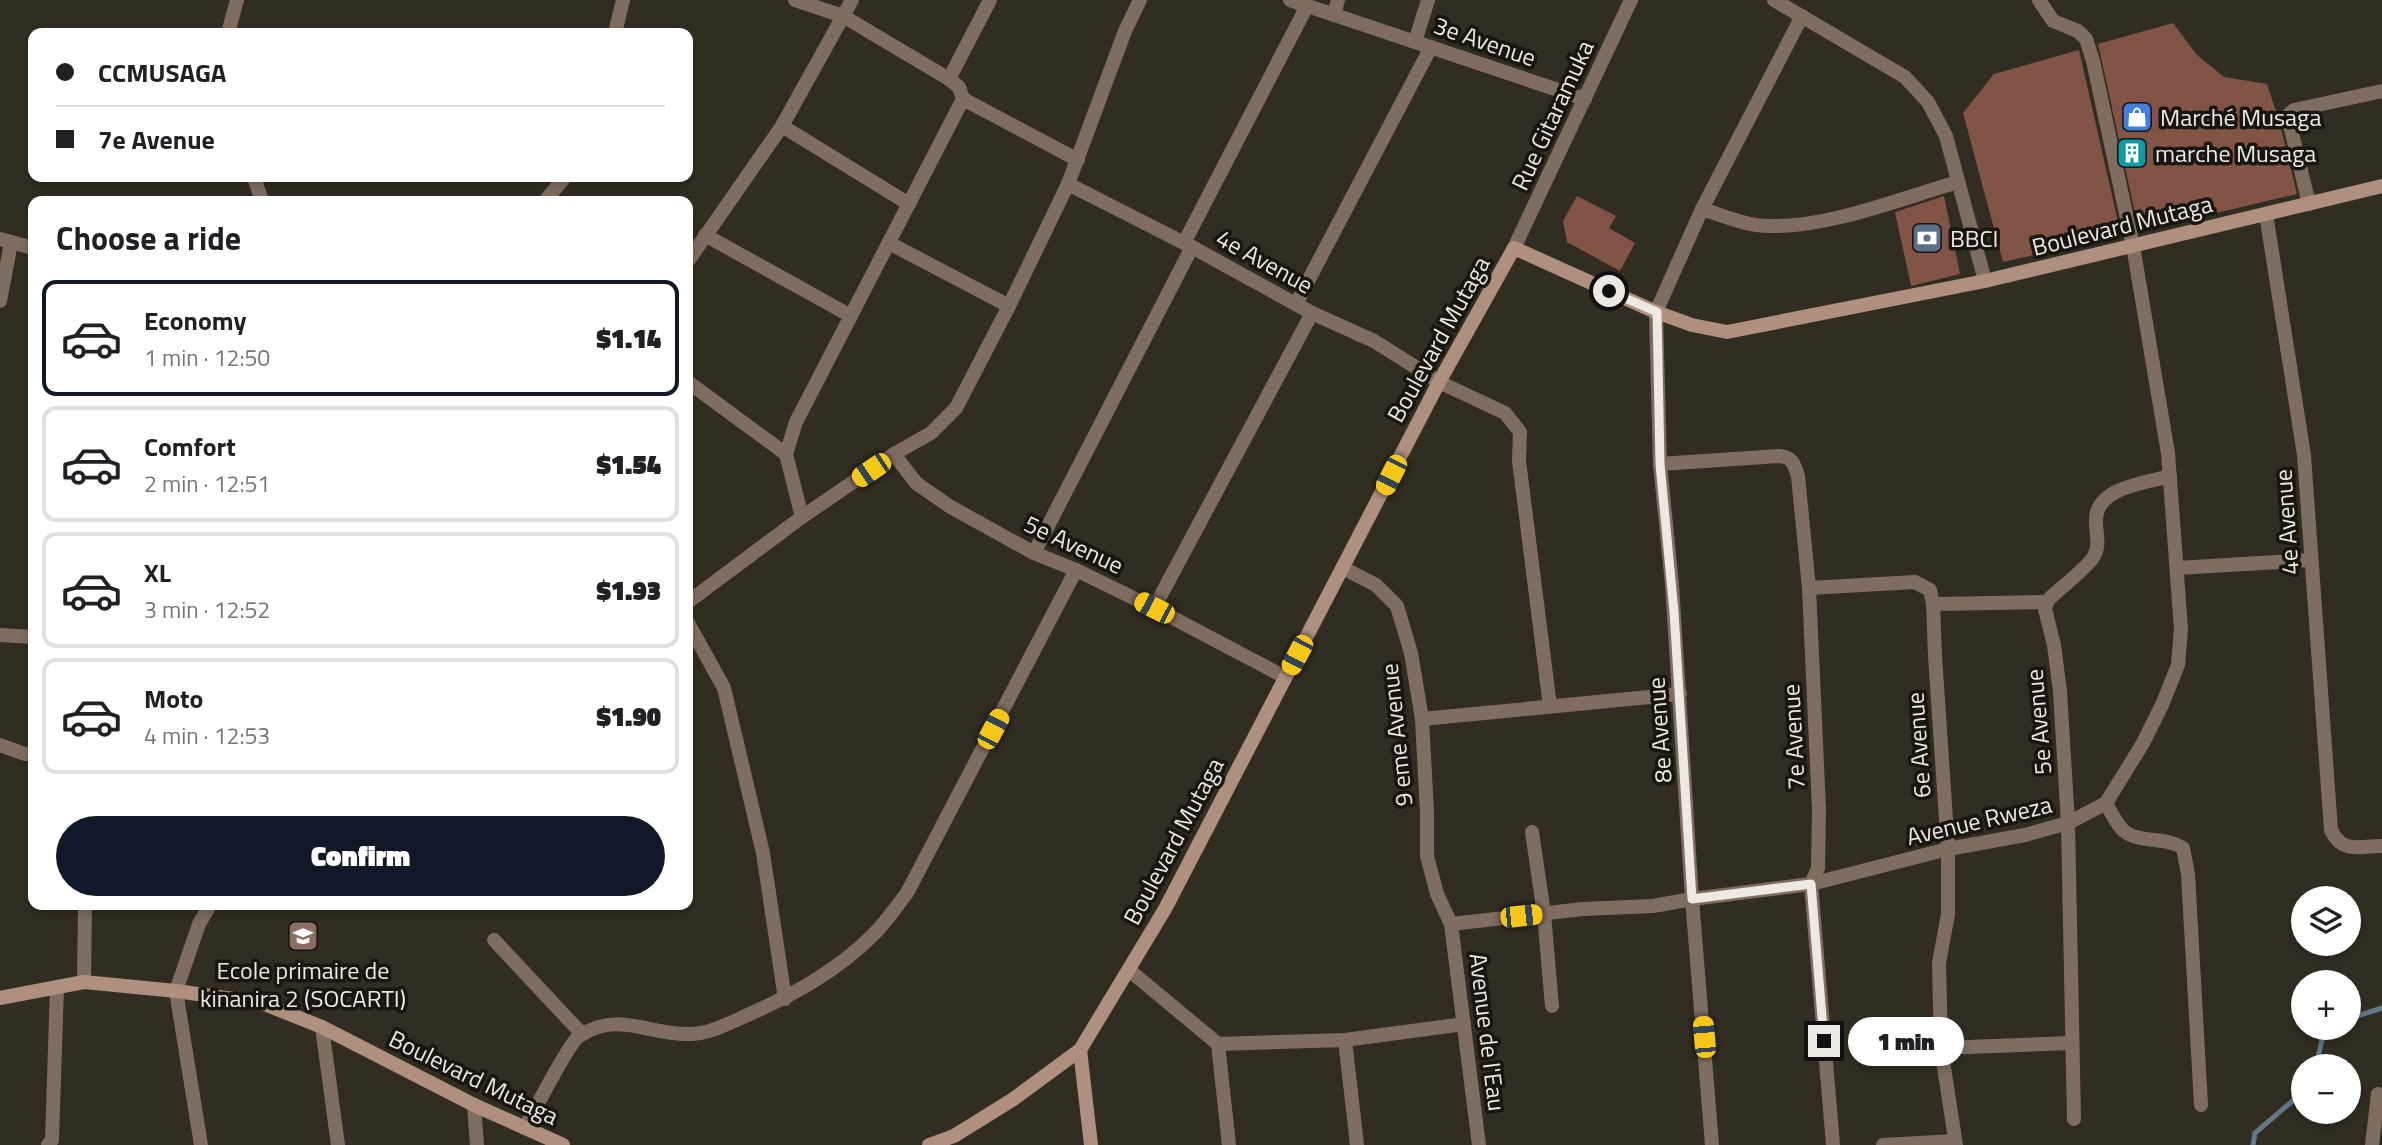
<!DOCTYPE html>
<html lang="en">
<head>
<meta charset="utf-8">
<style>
  body { margin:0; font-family:"Titillium Web",sans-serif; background:#f6f6f6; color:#202124; height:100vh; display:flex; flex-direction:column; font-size:26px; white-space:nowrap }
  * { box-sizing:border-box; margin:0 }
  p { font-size:23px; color:#757577 }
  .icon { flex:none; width:38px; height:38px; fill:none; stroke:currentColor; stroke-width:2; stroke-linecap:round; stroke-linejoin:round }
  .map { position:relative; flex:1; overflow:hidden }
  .panel { position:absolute; left:28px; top:196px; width:665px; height:714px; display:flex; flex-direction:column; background:#fff; border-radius:14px; box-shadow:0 4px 10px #0003 }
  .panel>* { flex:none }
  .guide { position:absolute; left:28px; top:28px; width:665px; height:154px; border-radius:14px; box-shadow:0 4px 10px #0003; display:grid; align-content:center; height:154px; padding:0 28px; background:#fff }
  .tools { position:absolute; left:2291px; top:886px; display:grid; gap:14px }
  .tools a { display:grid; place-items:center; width:70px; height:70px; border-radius:50%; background:#fff; box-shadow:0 4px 10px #0003; font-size:35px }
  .end { position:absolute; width:32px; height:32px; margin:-16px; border:9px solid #ece9e2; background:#111; box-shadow:0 0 0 4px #111 }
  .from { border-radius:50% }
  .bubble { position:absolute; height:49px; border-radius:24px; background:#fff; box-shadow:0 4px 10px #0003; font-size:23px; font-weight:800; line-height:49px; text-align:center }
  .car { position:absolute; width:21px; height:42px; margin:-21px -10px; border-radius:9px; box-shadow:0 0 5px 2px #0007; background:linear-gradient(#f5c518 24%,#345 0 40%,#f5c518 0 76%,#345 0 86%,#f5c518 0) }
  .guide b { display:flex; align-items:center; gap:24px; height:66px; font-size:26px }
  .guide b+b { border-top:2px solid #e0e0e0 }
  .guide i { width:18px; height:18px; background:#202124 }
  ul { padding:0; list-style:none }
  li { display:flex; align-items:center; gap:21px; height:116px; margin:0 14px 10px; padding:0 14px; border:4px solid #e0e0e0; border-radius:14px }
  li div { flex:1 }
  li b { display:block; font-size:26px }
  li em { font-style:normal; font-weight:800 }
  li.active { border-color:#111827 }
  li>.icon { width:63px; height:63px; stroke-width:1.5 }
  h2 { padding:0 28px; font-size:32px; line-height:84px }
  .cta { display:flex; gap:14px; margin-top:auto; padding:14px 28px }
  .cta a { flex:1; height:80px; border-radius:42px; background:#111827; color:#fff; font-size:28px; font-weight:800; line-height:80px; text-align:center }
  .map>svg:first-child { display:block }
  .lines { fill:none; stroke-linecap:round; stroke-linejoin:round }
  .stream { stroke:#61778a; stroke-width:5 }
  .building { fill:#815445 }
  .street { stroke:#806d62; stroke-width:14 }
  .secondary { stroke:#af907f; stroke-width:14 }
  .route { stroke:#ece9e2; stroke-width:9 }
  .labels { text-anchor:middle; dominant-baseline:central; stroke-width:7; stroke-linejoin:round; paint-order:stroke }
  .street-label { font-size:24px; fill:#ece9e2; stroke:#181610 }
  .poi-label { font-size:24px; fill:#ece9e2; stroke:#181610; text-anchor:start }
</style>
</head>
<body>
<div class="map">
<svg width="2382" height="1145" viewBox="0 0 2382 1145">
  <rect width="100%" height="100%" fill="#322d22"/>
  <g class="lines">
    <g class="stream">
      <polyline points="2348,1019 2382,1008"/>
      <polyline points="2316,1066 2325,1027"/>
      <polyline points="2253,1145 2255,1133 2303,1092"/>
    </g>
  </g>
  <g class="building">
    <polygon points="2173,23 2197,55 2224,77 2267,84 2280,124 2297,194 2139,231 2098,44"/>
    <polygon points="2079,50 2121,235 2003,262 1963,113 1994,74"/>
    <polygon points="1577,196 1616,216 1609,228 1635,243 1620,271 1567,242 1563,221"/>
    <polygon points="1944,196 1960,274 1911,286 1895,212"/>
  </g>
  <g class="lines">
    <g class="street">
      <polyline points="795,0 843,16 949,79 959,87 963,99 796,422 786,454 802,517"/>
      <polyline points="1290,0 1585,99"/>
      <polyline points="1774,0 1905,77 1928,102 1946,136 1985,281"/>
      <polyline points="1334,15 1338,0"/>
      <polyline points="228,33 237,0"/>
      <polyline points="615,33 623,0"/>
      <polyline points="1415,42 1428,0"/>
      <polyline points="949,79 990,0"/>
      <polyline points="963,99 1078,160"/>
      <polyline points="782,126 909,204"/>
      <polyline points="254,177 262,201"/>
      <polyline points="1068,184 1192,247 1312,313 1374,341 1439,382 1505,413 1520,432 1519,461 1550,706"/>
      <polyline points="545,201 565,177"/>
      <polyline points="2309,204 2290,125 2290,113 2294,110 2382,91"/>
      <path d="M1702,209C1724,216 1746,226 1770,226C1828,228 1902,198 1958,182"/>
      <path d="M2266,214L2304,455L2331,830C2342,854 2359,846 2382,846"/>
      <polyline points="705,235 851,316"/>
      <polyline points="0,239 33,248"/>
      <polyline points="889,243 1009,306"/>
      <polyline points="1184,243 1307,6"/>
      <polyline points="1514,248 1631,0"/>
      <polyline points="688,261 782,126 852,0"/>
      <polyline points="0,301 11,243"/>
      <polyline points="1296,304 1431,47"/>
      <polyline points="688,382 786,454"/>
      <polyline points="894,454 916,483 949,506 1034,553 1076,570 1154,608 1285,677"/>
      <path d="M1660,464L1779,456C1792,457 1794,463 1798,476L1809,588L1819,809L1818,868L1811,884L1833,1145"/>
      <polyline points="1034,553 1192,247"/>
      <polyline points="1343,568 1376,585 1397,606 1411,653 1422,719 1427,812 1427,856 1437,894 1451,924 1479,1145"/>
      <polyline points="2177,568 2311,560"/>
      <polyline points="1809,588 1915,582 1930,590 1933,604 1935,656 1948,849 1948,914 1939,963 1941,1048 1956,1145"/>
      <polyline points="688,602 802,517 894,454 931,433 956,408 1009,306 1068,184 1125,31 1140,0"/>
      <polyline points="1933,604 2047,602"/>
      <polyline points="1154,608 1312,313"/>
      <polyline points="688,623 724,688 763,853 785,999"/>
      <polyline points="0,635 33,637"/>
      <polyline points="1422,719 1680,694"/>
      <polyline points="0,745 25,754 33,754"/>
      <path d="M2106,803C2111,812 2116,824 2124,831C2141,844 2165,836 2183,848L2188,874L2201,1105"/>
      <polyline points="1532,832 1544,914 1552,1006"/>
      <polyline points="1451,924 1583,909 1653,906 1692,899 1811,884 1948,849 2025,835 2068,823 2106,803 2143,743 2162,705 2178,665 2181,629 2168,453 2133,246 2093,61 2086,39 2078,31 2053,21 2039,0"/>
      <polyline points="494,940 582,1034"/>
      <polyline points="1129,970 1218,1044 1345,1040 1464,1024"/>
      <polyline points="84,982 85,905"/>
      <polyline points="322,1027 338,1145"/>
      <polyline points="1345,1040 1357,1145"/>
      <polyline points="1218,1044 1229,1145"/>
      <polyline points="1941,1048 2071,1043"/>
      <polyline points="474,1105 477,1145"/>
      <path d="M2074,1119L2068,823L2060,691L2054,645L2045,609L2047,602L2051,597C2061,588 2090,565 2094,556C2101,543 2095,532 2096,519C2097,487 2146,483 2170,476"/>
      <path d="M525,1128C533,1113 569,1043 579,1036C618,1011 646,1034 687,1034C706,1035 726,1025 743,1017C791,996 836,972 873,935C886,922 896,907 907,893L1076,570"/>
      <polyline points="48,1145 52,1140 57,987"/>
      <polyline points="201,1145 176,991 199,924 210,905"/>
      <polyline points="1712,1145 1692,899 1672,585 1660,464 1656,312 1702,209 1802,16"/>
      <polyline points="1883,1145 1955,1141"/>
      <polyline points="2372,1145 2378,1094"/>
    </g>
    <g class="secondary">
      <polyline points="0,998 84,982 176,991 262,1003 322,1027 474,1105 563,1145"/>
      <polyline points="1080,1050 1091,1145"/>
      <polyline points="929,1145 954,1136 1012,1100 1080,1050 1165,909 1439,382 1514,248 1656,312 1692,325 1727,332 1985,281 2382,186"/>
    </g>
  </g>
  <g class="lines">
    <polyline class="route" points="1609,291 1657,312 1660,464 1674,612 1692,899 1811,884 1824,1041"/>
  </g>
  <defs>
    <g id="shop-square" transform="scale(1.575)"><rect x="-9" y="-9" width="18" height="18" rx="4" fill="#3f7fe0" stroke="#181610"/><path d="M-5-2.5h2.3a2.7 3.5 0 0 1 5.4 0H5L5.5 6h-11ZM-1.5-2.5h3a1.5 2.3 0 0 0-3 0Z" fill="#fff"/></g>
    <g id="building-square" transform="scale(1.575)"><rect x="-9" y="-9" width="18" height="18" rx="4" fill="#0f9aa8" stroke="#181610"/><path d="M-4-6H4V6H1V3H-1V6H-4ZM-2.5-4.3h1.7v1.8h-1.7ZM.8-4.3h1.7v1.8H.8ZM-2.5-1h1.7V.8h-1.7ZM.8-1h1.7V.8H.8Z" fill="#fff"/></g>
    <g id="bank-square" transform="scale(1.575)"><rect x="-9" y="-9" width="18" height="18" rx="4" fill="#5c6f8a" stroke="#181610"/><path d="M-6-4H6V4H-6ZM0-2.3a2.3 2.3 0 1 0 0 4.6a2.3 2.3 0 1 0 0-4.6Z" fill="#fff"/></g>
    <g id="school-square" transform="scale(1.575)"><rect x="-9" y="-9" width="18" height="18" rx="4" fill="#8d6e63" stroke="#181610"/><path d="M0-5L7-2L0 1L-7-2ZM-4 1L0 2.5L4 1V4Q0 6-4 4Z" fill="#fff"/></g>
  </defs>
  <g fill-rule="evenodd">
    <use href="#shop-square" x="2137" y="117"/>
    <use href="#building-square" x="2132" y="153"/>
    <use href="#bank-square" x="1927" y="238"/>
    <use href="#school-square" x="303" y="936"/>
  </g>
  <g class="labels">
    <g class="street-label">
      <text transform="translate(1485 41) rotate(19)">3e Avenue</text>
      <text transform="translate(1552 115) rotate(-65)">Rue Gitaramuka</text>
      <text transform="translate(2122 225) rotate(-14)">Boulevard Mutaga</text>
      <text transform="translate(1265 261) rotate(29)">4e Avenue</text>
      <text transform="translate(1438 339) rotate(-61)">Boulevard Mutaga</text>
      <text transform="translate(2286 522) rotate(-94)">4e Avenue</text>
      <text transform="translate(1074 544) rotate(25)">5e Avenue</text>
      <text transform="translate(2038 722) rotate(-95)">5e Avenue</text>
      <text transform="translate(1659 730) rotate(-94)">8e Avenue</text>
      <text transform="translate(1396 735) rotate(-96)">9 eme Avenue</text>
      <text transform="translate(1793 737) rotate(-93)">7e Avenue</text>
      <text transform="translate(1918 745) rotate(-94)">6e Avenue</text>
      <text transform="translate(1979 820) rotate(-13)">Avenue Rweza</text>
      <text transform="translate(1173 841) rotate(-62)">Boulevard Mutaga</text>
      <text transform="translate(1488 1032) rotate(83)">Avenue de l'Eau</text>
      <text transform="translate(474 1077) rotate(26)">Boulevard Mutaga</text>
    </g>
    <g class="poi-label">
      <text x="2160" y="117">Marché Musaga</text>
      <text x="2155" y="153">marche Musaga</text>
      <text x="1950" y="238">BBCI</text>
      <text x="303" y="970" text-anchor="middle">Ecole primaire de<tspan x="303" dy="28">kinanira 2 (SOCARTI)</tspan></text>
    </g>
  </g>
</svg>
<div class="tools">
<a><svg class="icon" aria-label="layers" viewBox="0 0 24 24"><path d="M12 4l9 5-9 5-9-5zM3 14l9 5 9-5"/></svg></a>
<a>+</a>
<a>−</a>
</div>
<i class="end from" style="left:1609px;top:291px"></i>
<i class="end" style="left:1824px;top:1041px"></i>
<div class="bubble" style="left:1848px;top:1017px;width:116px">1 min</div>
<i class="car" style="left:871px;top:470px;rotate:236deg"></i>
<i class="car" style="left:1391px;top:475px;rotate:207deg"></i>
<i class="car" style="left:1154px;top:608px;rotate:297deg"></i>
<i class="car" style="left:1297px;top:655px;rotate:208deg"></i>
<i class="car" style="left:993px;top:729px;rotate:28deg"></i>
<i class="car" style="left:1521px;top:916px;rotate:84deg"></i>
<i class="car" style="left:1704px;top:1037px;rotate:355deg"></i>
<div class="guide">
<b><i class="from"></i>CCMUSAGA</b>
<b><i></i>7e Avenue</b>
</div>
<section class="panel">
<h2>Choose a ride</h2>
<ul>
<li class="active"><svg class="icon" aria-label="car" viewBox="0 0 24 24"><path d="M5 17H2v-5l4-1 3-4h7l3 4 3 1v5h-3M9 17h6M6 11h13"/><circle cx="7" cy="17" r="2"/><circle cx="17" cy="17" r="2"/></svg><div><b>Economy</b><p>1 min · 12:50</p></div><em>$1.14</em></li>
<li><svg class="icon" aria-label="car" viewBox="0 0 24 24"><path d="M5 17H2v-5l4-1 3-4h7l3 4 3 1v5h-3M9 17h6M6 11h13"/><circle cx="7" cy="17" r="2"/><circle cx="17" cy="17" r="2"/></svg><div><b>Comfort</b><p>2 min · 12:51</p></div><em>$1.54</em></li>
<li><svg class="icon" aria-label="car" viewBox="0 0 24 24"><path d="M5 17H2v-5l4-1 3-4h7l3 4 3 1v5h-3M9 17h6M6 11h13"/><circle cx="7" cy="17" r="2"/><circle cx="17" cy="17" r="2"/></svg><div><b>XL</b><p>3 min · 12:52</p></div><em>$1.93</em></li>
<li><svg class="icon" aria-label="car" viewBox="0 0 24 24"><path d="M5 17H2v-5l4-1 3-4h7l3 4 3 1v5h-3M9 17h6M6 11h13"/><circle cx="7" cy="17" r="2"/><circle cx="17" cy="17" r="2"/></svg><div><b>Moto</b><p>4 min · 12:53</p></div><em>$1.90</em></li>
</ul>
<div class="cta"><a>Confirm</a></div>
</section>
</div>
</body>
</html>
